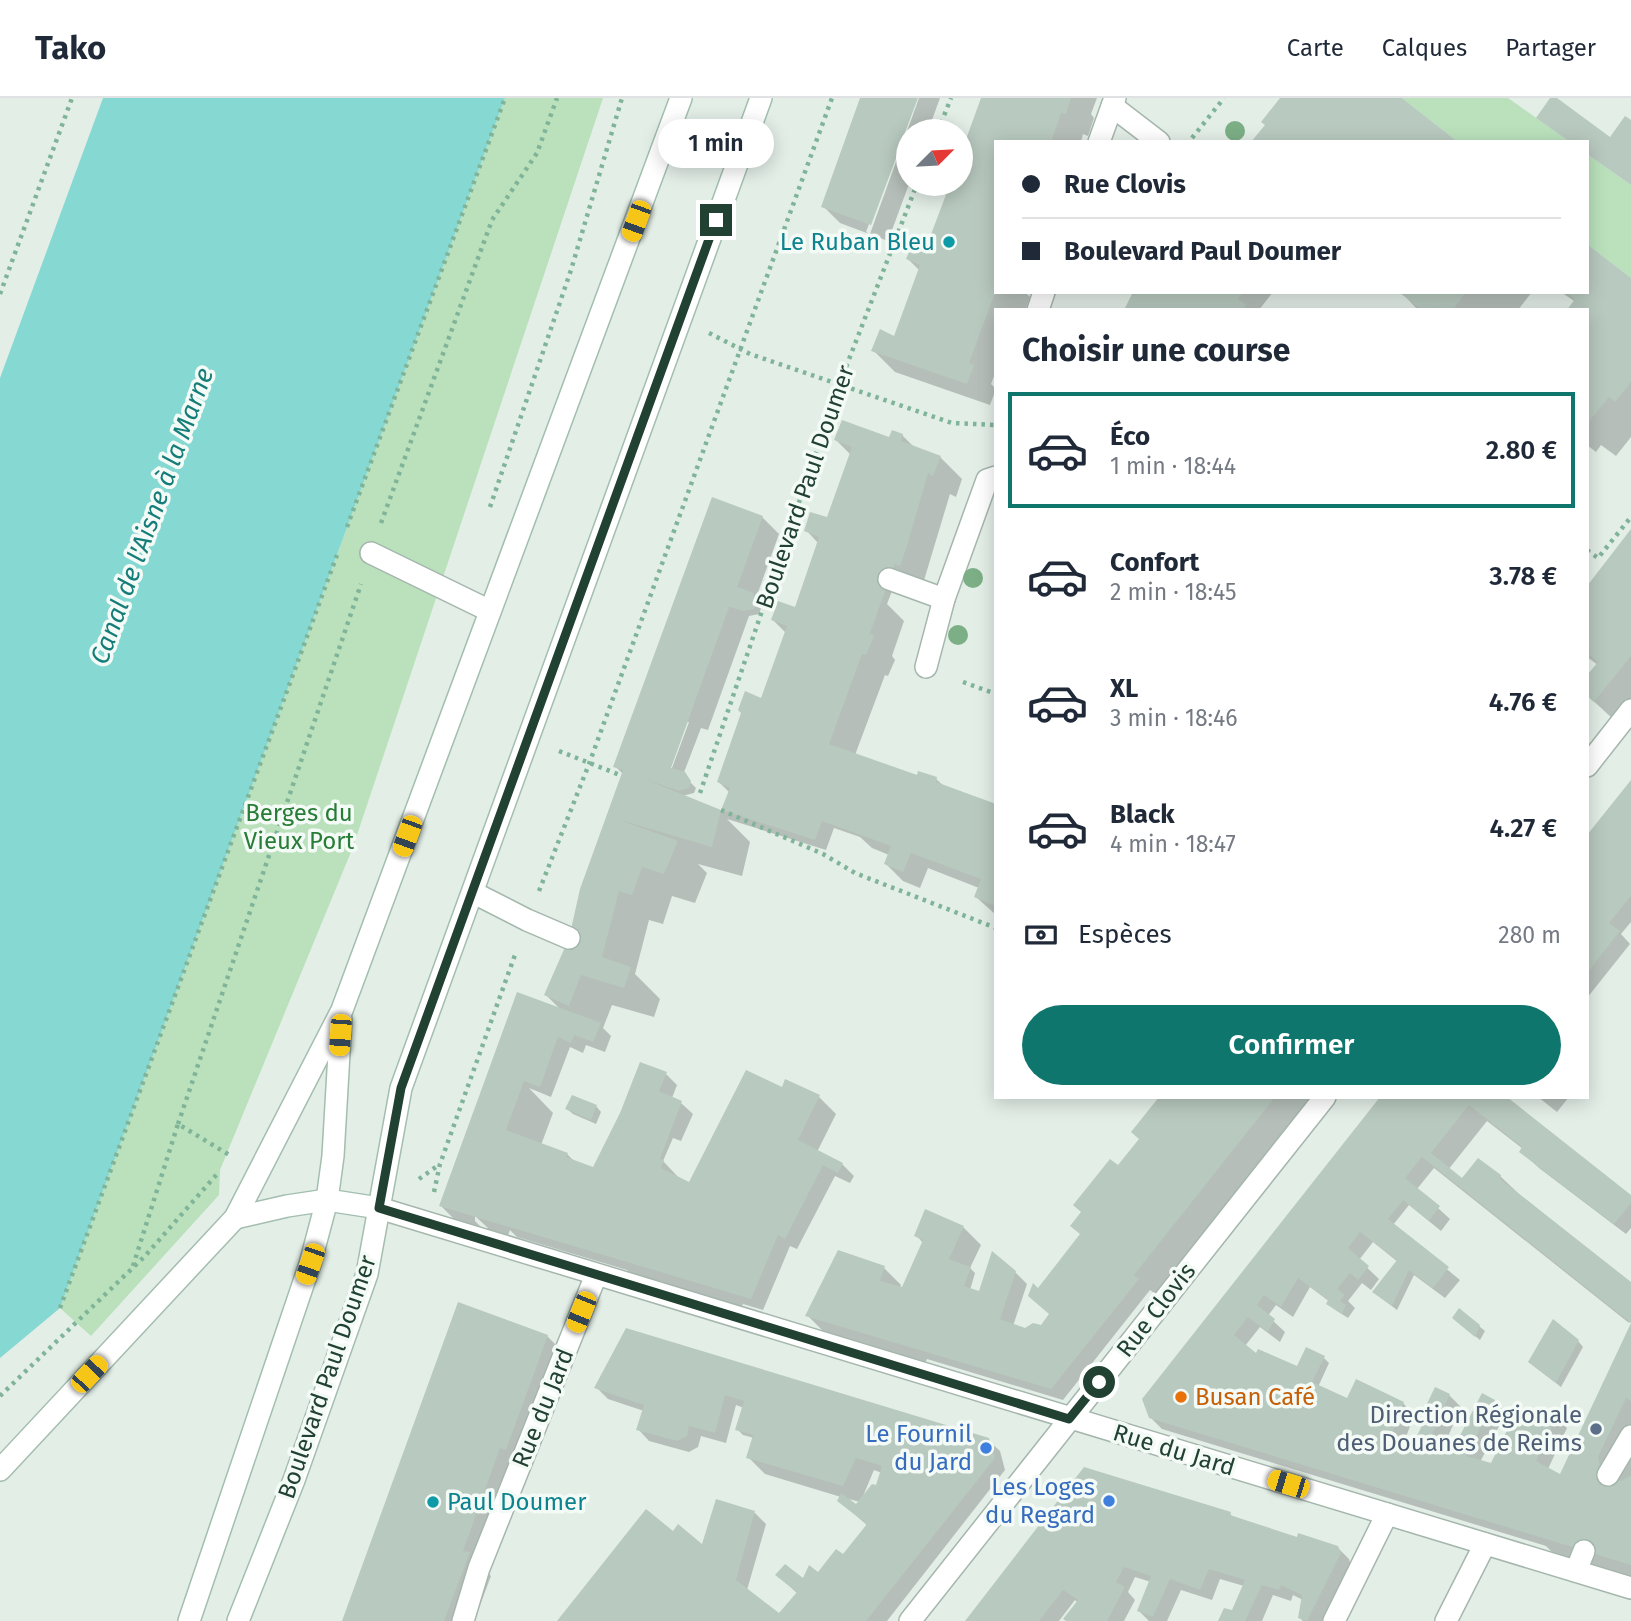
<!DOCTYPE html>
<html lang="fr">
<head>
<meta charset="utf-8">
<style>
  body { margin:0; font-family:"Fira Sans",sans-serif; background:#f6f6f7; color:#1f2937; height:100vh; display:flex; flex-direction:column; font-size:26px; white-space:nowrap }
  * { box-sizing:border-box; margin:0 }
  p { font-size:23px; color:#747a83 }
  .icon { flex:none; width:38px; height:38px; fill:none; stroke:currentColor; stroke-width:2; stroke-linecap:round; stroke-linejoin:round }
  .map { position:relative; flex:1; overflow:hidden }
  .drawer { position:absolute; left:994px; top:210px; width:595px; height:791px; display:flex; flex-direction:column; background:#fff; border-radius:0px; box-shadow:0 4px 18px #0003 }
  .drawer>* { flex:none }
  .banner { position:absolute; left:994px; top:42px; width:595px; height:154px; border-radius:0px; box-shadow:0 4px 18px #0003; display:grid; align-content:center; height:154px; padding:0 28px; background:#fff }
  .needle { width:46px; rotate:66deg }
  .fabs { position:absolute; left:896px; top:21px; display:grid; gap:14px }
  .fabs a { display:grid; place-items:center; width:77px; height:77px; border-radius:50%; background:#fff; box-shadow:0 4px 18px #0003; font-size:35px }
  .end { position:absolute; width:32px; height:32px; margin:-16px; border:9px solid #214132; background:#fff; box-shadow:0 0 0 4px #fff }
  .from { border-radius:50% }
  .bubble { position:absolute; height:49px; border-radius:24px; background:#fff; box-shadow:0 4px 18px #0003; font-size:23px; font-weight:600; line-height:49px; text-align:center }
  .car { position:absolute; width:21px; height:42px; margin:-21px -10px; border-radius:9px; box-shadow:0 0 5px 2px #0007; background:linear-gradient(#f5c518 24%,#345 0 40%,#f5c518 0 76%,#345 0 86%,#f5c518 0) }
  .banner b { display:flex; align-items:center; gap:24px; height:66px; font-size:26px }
  .banner b+b { border-top:2px solid #e0e1e3 }
  .banner i { width:18px; height:18px; background:#1f2937 }
  ul { padding:0; list-style:none }
  li { display:flex; align-items:center; gap:21px; height:116px; margin:0 14px 10px; padding:0 14px; border:4px solid transparent; border-radius:0px }
  li div { flex:1 }
  li b { display:block; font-size:26px }
  li em { font-style:normal; font-weight:600 }
  li.on { border-color:#0f766e }
  li>.icon { width:63px; height:63px; stroke-width:1.5 }
  h2 { padding:0 28px; font-size:32px; line-height:84px }
  .pay { display:flex; align-items:center; gap:18px; height:77px; padding:0 28px; font-size:26px }
  .pay p { margin-inline-start:auto }
  .action { display:flex; gap:14px; margin-top:auto; padding:14px 28px }
  .action a { flex:1; height:80px; border-radius:42px; background:#0f766e; color:#fff; font-size:28px; font-weight:600; line-height:80px; text-align:center }
  header { display:flex; align-items:center; gap:42px; box-sizing:border-box; height:98px; padding:0 35px; background:#fff; border-bottom:2px solid #e0e1e3 }
  header strong { font-size:33px }
  nav { display:flex; gap:38px; margin-inline-start:auto; font-size:24px }
  .map>svg:first-child { display:block }
  .green { fill:#bae1bc }
  .water { fill:#86d8d3 }
  .shadow { fill:#0003; fill-rule:evenodd }
  .building { fill:#b8c9bf; fill-rule:evenodd }
  .lines { fill:none; stroke-linecap:round; stroke-linejoin:round }
  .lane-casing { stroke:#a5b7ad; stroke-width:24 }
  .street-casing { stroke:#a5b7ad; stroke-width:24 }
  .secondary-casing { stroke:#a3beaf; stroke-width:24 }
  .path { stroke:#80b499; stroke-width:4.5; stroke-dasharray:3.5 5; stroke-linecap:butt }
  .lane { stroke:#fff; stroke-width:21 }
  .street { stroke:#fff; stroke-width:21 }
  .secondary { stroke:#fff; stroke-width:21 }
  .tree { fill:#7caf86 }
  .route { stroke:#214132; stroke-width:9 }
  .culture-dot { fill:#0f9aa8; stroke:#f4faf6; stroke-width:2.5 }
  .food-dot { fill:#e8710a; stroke:#f4faf6; stroke-width:2.5 }
  .service-dot { fill:#5c6f8a; stroke:#f4faf6; stroke-width:2.5 }
  .shop-dot { fill:#3f7fe0; stroke:#f4faf6; stroke-width:2.5 }
  .labels { text-anchor:middle; dominant-baseline:central; stroke-width:7; stroke-linejoin:round; paint-order:stroke }
  .culture-label { font-size:24px; fill:#0d838f; stroke:#f4faf6; text-anchor:end }
  .street-label { font-size:24px; fill:#214132; stroke:#f4faf6 }
  .park-label { font-size:24px; fill:#277c36; stroke:#f4faf6 }
  .food-label { font-size:24px; fill:#c56008; stroke:#f4faf6; text-anchor:start }
  .service-label { font-size:24px; fill:#4e5e75; stroke:#f4faf6; text-anchor:end }
  .shop-label { font-size:24px; fill:#366cbe; stroke:#f4faf6; text-anchor:end }
  .water-label { font-size:26px; font-style:italic; fill:#157d79; stroke:#f4faf6 }
</style>
</head>
<body>
<header>
<strong>Tako</strong>
<nav><a>Carte</a><a>Calques</a><a>Partager</a></nav>
</header>
<div class="map">
<svg width="1631" height="1523" viewBox="0 0 1631 1523">
  <rect width="100%" height="100%" fill="#e3eee7"/>
  <g class="green">
    <polygon points="505,0 603,0 353,749 220,1072 219,1097 91,1238 60,1210"/>
    <polygon points="1402,0 1508,0 1570,44 1458,44"/>
    <polygon points="1587,56 1631,87 1631,180 1587,146"/>
  </g>
  <polygon class="water" points="103,0 505,0 60,1210 0,1260 0,280"/>
  <g class="shadow">
    <polygon points="862,0 915,0 866,134 870,136 919,0 940,0 928,33 908,33 909,86 888,143 840,125 823,108"/>
    <polygon points="982,0 1097,0 1091,16 1094,20 1088,38 1083,36 1081,44 996,44 996,194 1025,194 1030,199 1025,212 996,212 996,273 991,286 996,291 990,307 895,274 873,252 895,240 920,173 908,161 928,149 952,86 961,86 961,60"/>
    <polygon points="1631,182 1631,339 1616,358 1601,347 1596,354 1587,347 1587,212 1561,194 1587,194"/>
    <polygon points="1135,194 1273,194 1259,212 1126,212"/>
    <polygon points="1401,194 1532,194 1518,212 1418,212"/>
    <path d="M902,337L914,349L940,359L962,381L956,399L950,396L922,489L897,480L887,506L904,523L892,558L895,562L888,578L885,577L855,657L918,680L936,681L945,689L996,708V817L976,799L979,790L928,770L920,790L903,783L886,766L889,757L872,750L860,739L834,730L826,752L727,721L750,744L742,778L698,766L707,775L695,805L672,798L663,826L649,822L635,876L660,901L654,919L612,907L603,930L611,938L605,954L586,947L583,955L570,949L551,999L529,990L553,1015L541,1047L567,1056L575,1064L594,1071L666,976L677,987L672,1000L681,1005L693,1016L681,1043L673,1040L663,1063L680,1081L690,1086L783,991L819,999L836,1016L817,1054L842,1066L854,1078L850,1085L835,1078L797,1151L790,1148L763,1212L743,1206L741,1210L632,1177L627,1172L517,1139L510,1132L504,1148L471,1138L441,1108L561,912L546,897L571,840L623,676L615,668L762,419L779,436L756,500L761,510L759,516L749,518L708,632L701,630L683,677L696,690L694,695L682,698L722,714L730,695L719,684L762,602L786,535L773,522L796,511L818,445L806,432L828,422L851,357L836,342L890,341ZM686,624H689L669,678L666,677ZM475,1118L488,1130L485,1133L475,1123Z"/>
    <polygon points="1631,434 1631,627 1626,633 1587,597 1598,567 1587,559 1587,491"/>
    <polygon points="1631,686 1631,824 1621,836 1630,846 1587,900 1587,741"/>
    <polygon points="1161,999 1314,999 1157,1197 1150,1192 1063,1302 927,1261 925,1265 825,1235 808,1218 884,1170 901,1187 900,1190 903,1191 923,1145 916,1137 926,1114 964,1130 981,1147 970,1170 975,1175 970,1192 981,1195 1015,1174 1027,1186 1013,1228 1025,1232 1042,1229 1051,1217 1039,1193 1082,1137 1118,1070 1141,1041"/>
    <polygon points="1382,999 1504,999 1631,1099 1631,1130 1626,1136 1539,1070 1521,1053 1523,1051 1487,1023 1448,1072 1462,1083 1500,1078 1518,1095 1631,1186 1631,1221 1629,1225 1434,1070 1417,1091 1450,1121 1441,1133 1409,1107 1393,1127 1460,1182 1445,1200 1414,1177 1397,1212 1380,1199 1398,1164 1373,1144 1359,1162 1379,1181 1371,1192 1362,1185 1348,1203 1355,1210 1348,1220 1334,1211 1329,1206 1330,1204 1310,1189 1293,1219 1276,1207 1268,1218 1285,1234 1280,1244 1260,1229 1245,1248 1257,1258 1296,1269 1324,1260 1329,1265 1318,1289 1348,1303 1403,1305 1414,1317 1405,1342 1415,1345 1449,1297 1461,1309 1442,1352 1452,1355 1494,1303 1506,1315 1480,1364 1491,1367 1538,1321 1556,1318 1567,1330 1548,1371 1561,1378 1631,1229 1631,1487 1565,1467 1546,1448 1162,1331 1150,1319"/>
    <polygon points="1538,999 1569,999 1557,1014"/>
    <polygon points="596,1008 601,1014 596,1026 573,1016 567,1011"/>
    <polygon points="1459,1225 1479,1228 1485,1233 1480,1242"/>
    <path d="M626,1232L988,1342L1000,1353L1005,1372L887,1523H560L674,1435L703,1449L717,1403L755,1415L766,1426L747,1492L780,1518L798,1496L777,1477L804,1483L818,1476L843,1459L868,1428L839,1403L841,1399L765,1376L748,1359L754,1340L743,1337L737,1331L744,1310L736,1307L726,1345L701,1338L698,1349L689,1354L649,1343L638,1331L644,1313L608,1301L597,1290ZM874,1372L882,1375L877,1389L863,1398ZM845,1400L860,1404L857,1409Z"/>
    <polygon points="547,1238 569,1260 486,1473 491,1478 474,1523 344,1523"/>
    <polygon points="1578,1243 1583,1249 1561,1289 1535,1269"/>
    <polygon points="1230,1416 1235,1421 1299,1441 1337,1449 1349,1461 1351,1468 1324,1523 1303,1523 1300,1520 1303,1502 1293,1497 1291,1503 1273,1497 1262,1523 1220,1523 1233,1514 1244,1488 1220,1481 1212,1502 1181,1492 1167,1523 1149,1523 1139,1513 1151,1484 1135,1479 1128,1494 1135,1502 1124,1523 1068,1523 1078,1505 1075,1502 1059,1523 967,1523"/>
  </g>
  <g class="building">
    <polygon points="860,0 918,0 904,37 908,39 908,59 899,52 871,127 821,109"/>
    <polygon points="981,0 1071,0 1066,16 1061,15 1051,44 996,44 996,192 969,265 974,267 967,286 871,253 880,231 894,238 920,167 906,161 914,142 927,147 950,86 961,86 961,55"/>
    <polygon points="1280,0 1402,0 1458,44 1251,44 1265,27 1261,24"/>
    <polygon points="1550,0 1557,0 1610,39 1625,18 1631,22 1631,87 1587,56 1587,44 1570,44 1536,20"/>
    <polygon points="1587,146 1631,180 1631,284 1615,304 1609,299 1587,326 1587,212 1567,212 1575,201 1566,194 1587,194"/>
    <polygon points="1133,194 1243,194 1238,201 1246,207 1243,212 1124,212"/>
    <polygon points="1399,194 1466,194 1453,212 1436,212 1433,209 1431,212 1421,212"/>
    <polygon points="842,322 889,339 892,332 903,336 901,343 941,358 933,378 928,375 907,448 900,468 895,466 870,535 874,538 866,557 862,556 829,646 917,677 918,673 937,679 936,684 996,706 996,799 993,807 974,799 981,781 911,755 903,774 884,766 891,748 822,723 815,742 721,712 712,749 620,722 678,743 664,776 642,769 632,797 619,793 602,859 631,869 624,890 581,877 569,908 544,897 569,840 580,791 623,672 613,669 712,399 763,418 737,489 752,494 757,503 754,511 744,513 729,509 671,670 685,674 691,683 689,690 679,693 647,682 721,712 730,690 717,684 741,615 738,612 745,593 761,600 787,528 771,522 778,503 795,509 819,439 804,433 810,414 827,419 852,349 834,342"/>
    <polygon points="1631,431 1631,558 1594,604 1587,598 1587,577 1598,564 1587,555 1587,488"/>
    <polygon points="1631,682 1631,798 1609,825 1620,833 1587,875 1587,737"/>
    <polygon points="517,894 601,925 593,944 574,937 571,945 558,939 540,989 524,983 506,1032 568,1055 566,1059 593,1069 620,1015 640,964 667,974 659,993 682,1003 660,1061 664,1062 661,1070 689,1084 746,972 782,989 785,981 820,997 798,1042 843,1065 838,1075 823,1067 785,1141 778,1137 751,1201 439,1108"/>
    <polygon points="572,997 597,1007 591,1022 565,1011"/>
    <polygon points="1159,999 1275,999 1134,1177 1139,1181 1051,1291 805,1218 838,1152 885,1168 880,1183 902,1189 923,1142 914,1138 925,1111 964,1128 949,1161 971,1169 964,1188 979,1193 992,1153 1016,1173 1000,1221 1025,1230 1033,1225 1041,1227 1049,1216 1028,1198 1033,1185 1038,1190 1080,1136 1070,1128 1081,1114 1073,1107 1110,1061 1118,1067 1139,1041 1131,1034"/>
    <path d="M1380,999H1507L1631,1097V1105L1614,1126L1519,1054L1522,1049L1469,1007L1431,1055L1462,1080L1478,1060L1501,1077L1500,1081L1631,1184V1303L1626,1300L1598,1359L1601,1374L1621,1383L1631,1377V1467L1149,1320L1142,1301ZM1422,1059L1631,1225L1560,1376L1536,1363L1557,1317L1542,1311L1538,1319L1518,1310L1491,1365L1466,1358L1495,1302L1482,1295L1452,1353L1428,1346L1450,1296L1435,1289L1425,1310L1429,1313L1415,1342L1392,1336L1404,1304L1356,1281L1347,1300L1312,1284L1325,1258L1306,1249L1297,1268L1258,1251L1256,1255L1234,1237L1248,1219L1268,1234L1275,1221L1257,1207L1264,1197L1281,1209L1298,1180L1328,1202L1326,1206L1342,1216L1346,1207L1340,1203L1345,1197L1337,1191L1350,1175L1358,1182L1369,1168L1348,1150L1360,1134L1397,1162L1372,1194L1392,1208L1409,1172L1433,1190L1449,1169L1388,1121L1403,1102L1429,1123L1440,1108L1405,1080Z"/>
    <polygon points="458,1204 548,1237 506,1352 500,1350 463,1453 470,1454 444,1523 342,1523"/>
    <polygon points="1459,1210 1480,1227 1475,1239 1452,1220"/>
    <polygon points="1553,1221 1579,1242 1556,1285 1528,1264"/>
    <polygon points="626,1230 989,1340 995,1360 866,1523 557,1523 646,1411 673,1433 678,1426 702,1446 716,1401 755,1413 736,1482 779,1515 797,1494 775,1477 785,1466 803,1480 809,1467 818,1474 836,1451 843,1456 867,1426 837,1403 841,1395 856,1406 872,1386 876,1387 882,1368 856,1360 843,1388 746,1360 753,1337 735,1332 744,1303 725,1297 715,1335 689,1328 687,1338 677,1343 636,1332 644,1307 594,1290"/>
    <polygon points="1084,1369 1231,1414 1230,1417 1297,1439 1298,1435 1338,1448 1341,1455 1307,1523 1298,1520 1302,1497 1281,1487 1279,1492 1262,1487 1245,1523 1218,1523 1224,1510 1232,1512 1245,1482 1209,1471 1200,1492 1170,1481 1153,1519 1137,1513 1151,1478 1124,1469 1116,1484 1125,1489 1107,1523 1066,1523 1063,1521 1078,1502 1063,1492 1039,1523 965,1523"/>
  </g>
  <g class="lines">
    <g class="lane-casing">
      <g id="lane">
        <polyline points="1112,8 1159,44"/>
        <polyline points="371,455 490,513"/>
        <polyline points="889,481 944,501"/>
        <polyline points="926,569 944,501 987,382 996,379"/>
        <polyline points="474,795 527,822 569,840"/>
        <polyline points="1608,1377 1631,1338"/>
        <polyline points="1576,1473 1584,1453"/>
        <polyline points="463,1523 479,1470 596,1177"/>
        <polyline points="1446,1523 1485,1446"/>
      </g>
    </g>
    <g class="street-casing">
      <g id="street">
        <polyline points="1099,44 1115,0"/>
        <polyline points="1038,212 1044,194"/>
        <polyline points="1587,668 1631,612"/>
        <polyline points="379,1110 1631,1490"/>
        <polyline points="910,1523 1325,999"/>
        <polyline points="1334,1523 1387,1416"/>
      </g>
    </g>
    <g class="secondary-casing">
      <g id="secondary">
        <polyline points="235,1120 287,1108 327,1102 379,1110"/>
        <polyline points="0,1372 235,1120 342,912 681,0"/>
        <polyline points="189,1523 310,1166 327,1102 333,1058 341,921"/>
        <polyline points="238,1523 294,1382 367,1176 401,990 761,0"/>
      </g>
    </g>
    <g class="path">
      <polyline points="938,33 951,0"/>
      <polyline points="1192,40 1224,0"/>
      <polyline points="0,196 72,0"/>
      <polyline points="709,235 750,256 952,325 996,327"/>
      <polyline points="490,409 571,172 622,0"/>
      <polyline points="381,425 492,122 537,55 557,0"/>
      <polyline points="347,429 505,0"/>
      <polyline points="1587,452 1598,460 1631,419"/>
      <polyline points="963,584 996,596"/>
      <polyline points="559,653 620,677"/>
      <polyline points="700,695 839,287 917,86"/>
      <polyline points="721,712 823,756 855,775 996,830"/>
      <polyline points="539,793 589,666 832,0"/>
      <polyline points="178,1026 361,486"/>
      <polyline points="419,1081 440,1066"/>
      <polyline points="434,1094 440,1066 516,854"/>
      <polyline points="133,1168 178,1026 231,1058"/>
      <polyline points="60,1210 337,457"/>
      <polyline points="0,1298 145,1158 218,1075"/>
    </g>
    <use href="#lane" class="lane"/>
    <use href="#street" class="street"/>
    <use href="#secondary" class="secondary"/>
  </g>
  <g class="tree">
    <circle cx="1235" cy="33" r="10"/>
    <circle cx="973" cy="480" r="10"/>
    <circle cx="958" cy="537" r="10"/>
  </g>
  <g class="lines">
    <polyline class="route" points="716,122 401,990 379,1110 1069,1321 1099,1284"/>
  </g>
  <g class="culture-dot">
    <circle cx="949" cy="144" r="7"/>
    <circle cx="433" cy="1404" r="7"/>
  </g>
  <circle class="food-dot" cx="1181" cy="1299" r="7"/>
  <circle class="service-dot" cx="1596" cy="1331" r="7"/>
  <g class="shop-dot">
    <circle cx="986" cy="1350" r="7"/>
    <circle cx="1109" cy="1403" r="7"/>
  </g>
  <g class="labels">
    <g class="culture-label">
      <text x="935" y="144">Le Ruban Bleu</text>
      <text x="447" y="1404" text-anchor="start">Paul Doumer</text>
    </g>
    <g class="street-label">
      <text transform="translate(805 389) rotate(-71)">Boulevard Paul Doumer</text>
      <text transform="translate(1156 1212) rotate(-52)">Rue Clovis</text>
      <text transform="translate(327 1279) rotate(-71)">Boulevard Paul Doumer</text>
      <text transform="translate(543 1310) rotate(-68)">Rue du Jard</text>
      <text transform="translate(1174 1352) rotate(17)">Rue du Jard</text>
    </g>
    <g class="park-label">
      <text x="299" y="715">Berges du<tspan x="299" dy="28">Vieux Port</tspan></text>
    </g>
    <g class="food-label">
      <text x="1195" y="1299">Busan Café</text>
    </g>
    <g class="service-label">
      <text x="1582" y="1317">Direction Régionale<tspan x="1582" dy="28">des Douanes de Reims</tspan></text>
    </g>
    <g class="shop-label">
      <text x="972" y="1336">Le Fournil<tspan x="972" dy="28">du Jard</tspan></text>
      <text x="1095" y="1389">Les Loges<tspan x="1095" dy="28">du Regard</tspan></text>
    </g>
    <g class="water-label">
      <text transform="translate(152 418) rotate(-70)">Canal de l'Aisne à la Marne</text>
    </g>
  </g>
</svg>
<div class="fabs">
<a><svg class="needle" viewBox="-14 -14 28 28"><path d="M0-13l5 13h-10z" fill="#e53935"/><path d="M0 13l5-13h-10z" fill="#747a83"/></svg></a>
</div>
<i class="end from" style="left:1099px;top:1284px"></i>
<i class="end" style="left:716px;top:122px"></i>
<div class="bubble" style="left:658px;top:21px;width:116px">1 min</div>
<i class="car" style="left:636px;top:123px;rotate:200deg"></i>
<i class="car" style="left:407px;top:738px;rotate:200deg"></i>
<i class="car" style="left:340px;top:937px;rotate:184deg"></i>
<i class="car" style="left:310px;top:1166px;rotate:199deg"></i>
<i class="car" style="left:581px;top:1214px;rotate:202deg"></i>
<i class="car" style="left:89px;top:1276px;rotate:43deg"></i>
<i class="car" style="left:1288px;top:1386px;rotate:287deg"></i>
<div class="banner">
<b><i class="from"></i>Rue Clovis</b>
<b><i></i>Boulevard Paul Doumer</b>
</div>
<section class="drawer">
<h2>Choisir une course</h2>
<ul>
<li class="on"><svg class="icon" aria-label="car" viewBox="0 0 24 24"><path d="M5 17H2v-5l4-1 3-4h7l3 4 3 1v5h-3M9 17h6M6 11h13"/><circle cx="7" cy="17" r="2"/><circle cx="17" cy="17" r="2"/></svg><div><b>Éco</b><p>1 min · 18:44</p></div><em>2.80 €</em></li>
<li><svg class="icon" aria-label="car" viewBox="0 0 24 24"><path d="M5 17H2v-5l4-1 3-4h7l3 4 3 1v5h-3M9 17h6M6 11h13"/><circle cx="7" cy="17" r="2"/><circle cx="17" cy="17" r="2"/></svg><div><b>Confort</b><p>2 min · 18:45</p></div><em>3.78 €</em></li>
<li><svg class="icon" aria-label="car" viewBox="0 0 24 24"><path d="M5 17H2v-5l4-1 3-4h7l3 4 3 1v5h-3M9 17h6M6 11h13"/><circle cx="7" cy="17" r="2"/><circle cx="17" cy="17" r="2"/></svg><div><b>XL</b><p>3 min · 18:46</p></div><em>4.76 €</em></li>
<li><svg class="icon" aria-label="car" viewBox="0 0 24 24"><path d="M5 17H2v-5l4-1 3-4h7l3 4 3 1v5h-3M9 17h6M6 11h13"/><circle cx="7" cy="17" r="2"/><circle cx="17" cy="17" r="2"/></svg><div><b>Black</b><p>4 min · 18:47</p></div><em>4.27 €</em></li>
</ul>
<div class="pay"><svg class="icon" aria-label="cash" viewBox="0 0 24 24"><path d="M3 7h18v10H3z"/><circle cx="12" cy="12" r="2"/></svg>Espèces<p>280 m</p></div>
<div class="action"><a>Confirmer</a></div>
</section>
</div>
</body>
</html>
